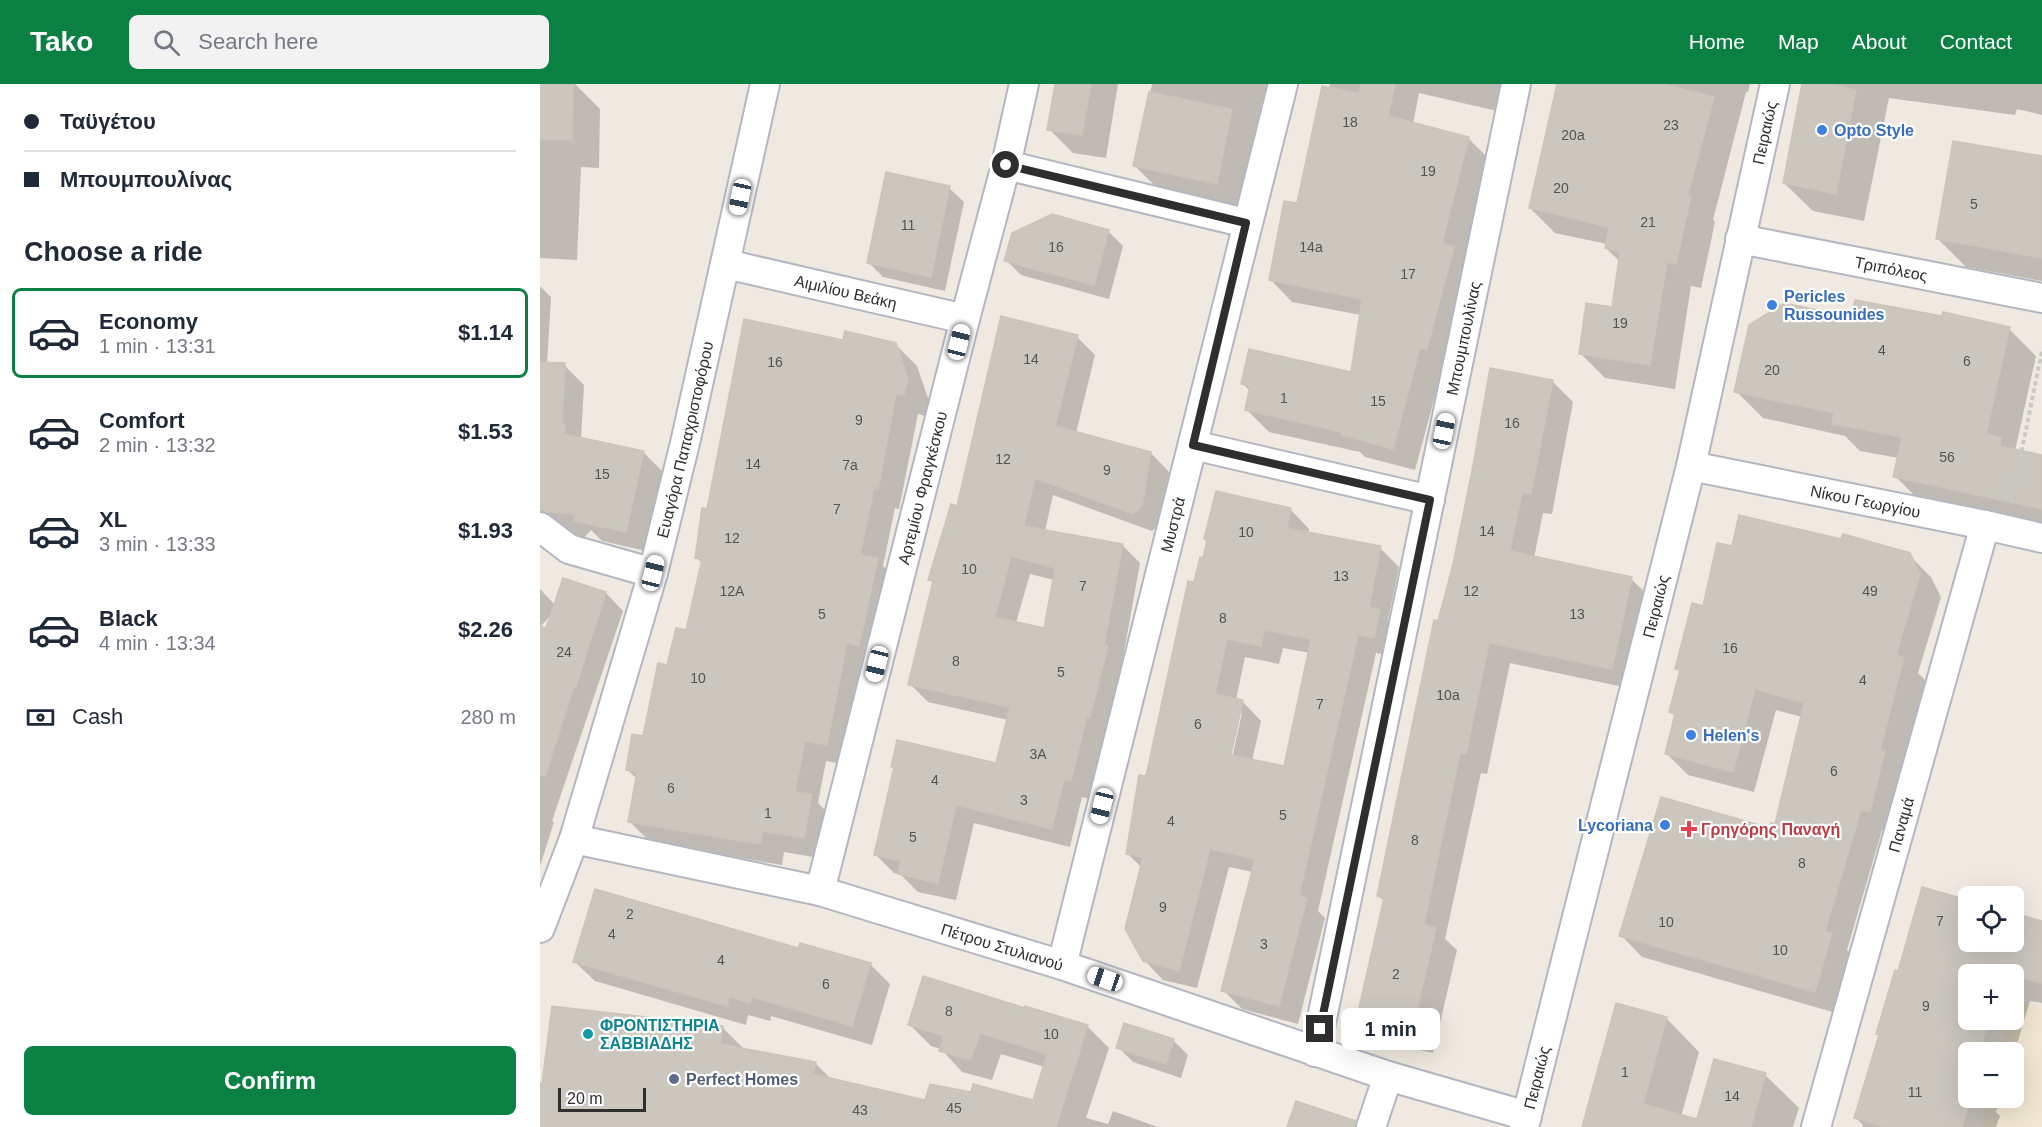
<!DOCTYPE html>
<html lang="en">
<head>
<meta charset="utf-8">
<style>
  body { margin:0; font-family:Helvetica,sans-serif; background:#f2f2f3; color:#1f2937; height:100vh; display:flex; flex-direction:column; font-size:22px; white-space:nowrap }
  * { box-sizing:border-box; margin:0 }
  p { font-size:20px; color:#747a83 }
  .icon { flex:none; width:33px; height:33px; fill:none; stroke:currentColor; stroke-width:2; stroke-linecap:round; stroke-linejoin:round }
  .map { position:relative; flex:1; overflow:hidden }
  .panel { display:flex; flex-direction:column; background:#fff; width:540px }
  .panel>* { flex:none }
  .guide { display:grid; align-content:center; height:132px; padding:0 24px; background:#fff }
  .buttons { position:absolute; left:1418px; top:802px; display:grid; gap:12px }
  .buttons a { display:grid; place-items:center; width:66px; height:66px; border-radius:9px; background:#fff; box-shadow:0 6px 24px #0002; font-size:30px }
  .scale { position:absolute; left:18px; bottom:15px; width:88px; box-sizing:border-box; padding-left:6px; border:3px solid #2e2e2e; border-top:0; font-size:16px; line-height:21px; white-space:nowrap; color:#2e2e2e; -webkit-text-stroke:4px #fff; paint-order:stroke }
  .end { position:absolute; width:27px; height:27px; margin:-14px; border:8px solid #2e2e2e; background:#fff; box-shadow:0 0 0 3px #fff }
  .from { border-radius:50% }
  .bubble { position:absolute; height:42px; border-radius:9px; background:#fff; box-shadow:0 6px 24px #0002; font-size:20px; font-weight:600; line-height:42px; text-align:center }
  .car { position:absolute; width:18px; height:36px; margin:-18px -9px; border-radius:8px; box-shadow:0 0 4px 2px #0007; background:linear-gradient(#fff 24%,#345 0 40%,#fff 0 76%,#345 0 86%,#fff 0) }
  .guide b { display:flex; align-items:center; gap:21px; height:57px; font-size:22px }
  .guide b+b { border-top:2px solid #e0e1e3 }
  .guide i { width:15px; height:15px; background:#1f2937 }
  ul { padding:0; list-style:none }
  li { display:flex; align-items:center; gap:18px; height:90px; margin:0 12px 9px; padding:0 12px; border:3px solid transparent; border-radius:9px }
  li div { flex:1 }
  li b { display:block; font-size:22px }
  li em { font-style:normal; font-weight:600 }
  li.active { border-color:#0b8043 }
  li>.icon { width:54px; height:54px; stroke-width:1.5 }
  h2 { padding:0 24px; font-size:27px; line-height:72px }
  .pay { display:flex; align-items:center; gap:15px; height:66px; padding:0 24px; font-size:22px }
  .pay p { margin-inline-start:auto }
  .primary-button { display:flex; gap:12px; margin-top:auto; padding:12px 24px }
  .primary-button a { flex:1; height:69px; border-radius:9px; background:#0b8043; color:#fff; font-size:24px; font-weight:600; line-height:69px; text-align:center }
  header { display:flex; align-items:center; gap:36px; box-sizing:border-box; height:84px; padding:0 30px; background:#0b8043; color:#fff }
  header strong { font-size:28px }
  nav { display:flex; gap:33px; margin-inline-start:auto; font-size:21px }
  .search { width:420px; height:54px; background:#f2f2f3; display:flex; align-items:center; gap:15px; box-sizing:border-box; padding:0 21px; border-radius:9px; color:#747a83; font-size:22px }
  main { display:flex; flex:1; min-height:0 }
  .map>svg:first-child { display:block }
  .education { fill:#f0e6d1 }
  .shadow { fill:#0003; fill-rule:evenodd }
  .building { fill:#cbc7bf; stroke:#cbc5ba; stroke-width:1.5; fill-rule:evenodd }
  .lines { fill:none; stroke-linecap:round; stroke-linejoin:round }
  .minor-casing { stroke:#b4b7c1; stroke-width:32 }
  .path { stroke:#c9c9c9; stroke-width:4; stroke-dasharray:4.5 3; stroke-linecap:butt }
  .minor { stroke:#fff; stroke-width:28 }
  .route { stroke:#2e2e2e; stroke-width:8 }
  .shop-dot { fill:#3f7fe0; stroke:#fff; stroke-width:2 }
  .health-dot { fill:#e0444e; stroke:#fff; stroke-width:2 }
  .culture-dot { fill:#0f9aa8; stroke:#fff; stroke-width:2 }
  .service-dot { fill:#5c6f8a; stroke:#fff; stroke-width:2 }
  .labels { text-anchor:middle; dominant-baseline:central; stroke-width:4.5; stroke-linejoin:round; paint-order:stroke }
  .number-label { font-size:14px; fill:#555452 }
  .shop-label { font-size:16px; font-weight:bold; fill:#366cbe; stroke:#fff; text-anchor:start }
  .street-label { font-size:16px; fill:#2e2e2e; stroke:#fff }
  .health-label { font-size:16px; font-weight:bold; fill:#be3a42; stroke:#fff; text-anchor:start }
  .culture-label { font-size:16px; font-weight:bold; fill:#0d838f; stroke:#fff; text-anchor:start }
  .service-label { font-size:16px; font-weight:bold; fill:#4e5e75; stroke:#fff; text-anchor:start }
</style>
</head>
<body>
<header>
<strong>Tako</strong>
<div class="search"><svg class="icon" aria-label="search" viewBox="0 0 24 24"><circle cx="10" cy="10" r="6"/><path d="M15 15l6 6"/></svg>Search here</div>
<nav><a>Home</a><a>Map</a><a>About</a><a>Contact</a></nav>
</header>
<main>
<section class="panel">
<div class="guide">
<b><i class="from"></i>Ταϋγέτου</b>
<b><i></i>Μπουμπουλίνας</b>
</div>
<h2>Choose a ride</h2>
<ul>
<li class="active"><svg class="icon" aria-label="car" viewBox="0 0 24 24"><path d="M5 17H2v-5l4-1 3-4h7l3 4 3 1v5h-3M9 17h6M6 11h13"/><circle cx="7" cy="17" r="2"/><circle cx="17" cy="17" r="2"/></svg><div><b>Economy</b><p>1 min · 13:31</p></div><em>$1.14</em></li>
<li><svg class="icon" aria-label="car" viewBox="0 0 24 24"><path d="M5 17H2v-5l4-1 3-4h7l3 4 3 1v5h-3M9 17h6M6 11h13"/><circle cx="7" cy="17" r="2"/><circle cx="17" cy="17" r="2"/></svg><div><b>Comfort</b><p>2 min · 13:32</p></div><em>$1.53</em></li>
<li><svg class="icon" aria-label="car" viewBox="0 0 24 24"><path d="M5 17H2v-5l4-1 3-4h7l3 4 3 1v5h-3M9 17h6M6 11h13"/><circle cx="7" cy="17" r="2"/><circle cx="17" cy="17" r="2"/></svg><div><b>XL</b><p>3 min · 13:33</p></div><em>$1.93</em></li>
<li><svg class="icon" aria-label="car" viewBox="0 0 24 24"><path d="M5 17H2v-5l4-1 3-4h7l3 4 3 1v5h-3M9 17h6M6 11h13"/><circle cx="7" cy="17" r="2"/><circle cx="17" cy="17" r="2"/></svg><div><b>Black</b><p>4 min · 13:34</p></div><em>$2.26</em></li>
</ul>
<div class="pay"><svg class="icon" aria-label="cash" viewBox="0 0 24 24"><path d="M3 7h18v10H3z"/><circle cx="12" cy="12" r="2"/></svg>Cash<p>280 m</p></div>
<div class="primary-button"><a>Confirm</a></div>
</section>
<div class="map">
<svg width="1502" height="1043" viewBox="0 0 1502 1043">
  <rect width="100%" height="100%" fill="#efe9e1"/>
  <polygon class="education" points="1473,919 1502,922 1502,1043 1442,1043 1449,1014 1473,1014 1473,969 1460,969 1468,936 1473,936"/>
  <g class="shadow">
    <polygon points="0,0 35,0 60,25 59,84 41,83 37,176 0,174"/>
    <polygon points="516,0 578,0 566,74 533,69 509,45"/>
    <polygon points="612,0 734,0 731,19 722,18 700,123 619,106 595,82"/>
    <polygon points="790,0 963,0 957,27 879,9 873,40 929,55 951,77 925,175 936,186 902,286 875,386 825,373 820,368 729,348 706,325 710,307 703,300 812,290 821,231 752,218 730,195 758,121"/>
    <polygon points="1019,0 1210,0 1208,8 1206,8 1173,136 1175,138 1161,204 1151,202 1135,305 1065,294 1040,269 1074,225 1080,178 1066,164 1067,160 1015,149 990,124"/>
    <polygon points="1264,0 1502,0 1502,31 1477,25 1475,31 1349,14 1324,137 1273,127 1244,99"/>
    <polygon points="1502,74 1502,197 1426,183 1397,154"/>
    <polygon points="409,104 424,118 405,207 343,193 328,178"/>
    <polygon points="568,147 583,162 569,215 481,191 466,176"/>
    <polygon points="0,202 11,213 7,280 24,281 44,301 41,355 103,368 123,388 106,467 62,457 51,446 41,457 30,447 18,446 0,428"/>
    <polygon points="1313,235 1469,245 1496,272 1475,367 1502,372 1502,446 1382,419 1355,392 1359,374 1320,367 1305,352 1223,334 1196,307"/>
    <path d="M537,253L555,271L536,349L611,369L629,388L620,440L612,447L513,411L505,447L582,461L600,479L582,579L585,582L568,650L565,649L549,715L542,713L530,763L434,739L416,816L378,808L361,791L354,789L336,771L355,685L352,682L457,681L468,636L388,618L370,600L394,500L389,495L418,424ZM490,490L514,496L505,546L476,539Z"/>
    <polygon points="304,258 355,260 377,282 389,317 385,332 378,330 359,425 355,424 343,482 359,497 308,681 286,677 278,719 292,733 285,775 244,768 242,781 111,759 90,738 97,695 87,685 104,654 129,583 147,548 163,480 157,474 168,427"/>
    <polygon points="1012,297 1033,318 1012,430 1003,429 994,474 1091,495 1112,515 1093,605 970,579 947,690 941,689 905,855 917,866 893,969 839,957 818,936 845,818 839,812 900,539"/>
    <path d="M751,426L769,445L768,450L840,464L859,483L848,536L858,546L853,572L836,569L778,827L785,834L758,940L702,925L683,906L713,788L689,783L657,904L623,896L604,876L602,784L587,769L655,500L664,475ZM743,564L770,569L745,684L712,677L721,637L703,618L696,616L705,573L739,580ZM699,629H702L691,679L688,678Z"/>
    <polygon points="1193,464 1369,471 1391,493 1401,513 1378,589 1385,596 1362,686 1351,749 1342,746 1307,866 1313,872 1296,929 1102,873 1081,851 1236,742 1262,633 1236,626 1214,708 1148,691 1127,670 1136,633 1131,628 1141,588 1137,584"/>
    <polygon points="23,496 66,509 83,527 12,737 14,738 0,782 0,544 7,546 13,529 0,543 0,505 15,521"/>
    <path d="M1428,818V858H1473V830L1502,839V919L1490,917L1473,973V969H1428V1014H1460L1456,1028L1460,1032L1456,1043H1322L1323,1041L1316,1034L1359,888ZM1428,891H1473V936H1428Z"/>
    <polygon points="259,866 330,880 350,900 332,961 231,932 230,937 208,931 206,941 55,897 35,878"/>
    <polygon points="1126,934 1159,968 1141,1033 1158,1037 1225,991 1259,1024 1253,1043 1044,1043"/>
    <polygon points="370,941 547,942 569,964 546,1034 568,1040 573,1027 618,1043 0,1043 0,1000 183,944 204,965 275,979 292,996 386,1018 494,1018 505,983 461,970 452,996 422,988 401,965 391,962"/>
    <polygon points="633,956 648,971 641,994 593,978 578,963"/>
  </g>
  <g class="building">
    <polygon points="0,0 33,0 32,56 0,55"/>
    <polygon points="515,0 551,0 542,51 507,46"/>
    <polygon points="821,0 855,0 848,32 929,53 902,159 914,163 887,265 880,264 853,365 801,351 802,348 705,326 710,302 701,300 709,265 811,288 822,215 729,196 744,117 757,119 782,2 819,9"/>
    <polygon points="1017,0 1123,0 1174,13 1148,111 1151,112 1136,180 1127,178 1110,281 1039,270 1046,219 1072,223 1080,168 1065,164 1069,143 989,124"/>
    <polygon points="1262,0 1289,0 1316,6 1296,110 1243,99"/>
    <polygon points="609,8 692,25 677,100 593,82"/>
    <polygon points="1413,57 1502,72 1502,174 1396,155"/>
    <polygon points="346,88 410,102 391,193 327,179"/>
    <polygon points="512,130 569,146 554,201 464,177 472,149"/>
    <polygon points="1315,216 1402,232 1403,228 1470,243 1446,350 1461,354 1460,362 1502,371 1502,425 1353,393 1362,353 1292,340 1294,329 1194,308 1209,241 1244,219 1311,233"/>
    <path d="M461,232L538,251L515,342L611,368L602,422L593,430L495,394L484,442L583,460L564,561L568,562L550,633L547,632L531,697L524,695L512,745L416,721L398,799L358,790L361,777L334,771L354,683H351L357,656L456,679L470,623L368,601L393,497L388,496L411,420L417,422ZM471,472L515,484L504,544L455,533Z"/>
    <polygon points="204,235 303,256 305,247 356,259 368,295 364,311 356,310 338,405 334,404 320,471 338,474 319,562 307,559 287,661 265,657 255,708 272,710 264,754 223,747 220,760 88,738 97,688 86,686 92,650 103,652 118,579 127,581 136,544 146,546 162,475 155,474 162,424 167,425"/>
    <polygon points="0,278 25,279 22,340 25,340 24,350 104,367 86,448 34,437 36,430 0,427"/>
    <polygon points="950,284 1013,296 991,410 982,409 970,467 1092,493 1072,585 949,559 926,670 920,669 884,841 896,844 872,949 816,937 844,814 837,812 894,536 898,537 913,480 933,382"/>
    <path d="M676,407L751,424L747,444L841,462L829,523L840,526L834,554L818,551L759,812L767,814L739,922L681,907L715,775L670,765L639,887L603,877L585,845L603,773L586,770L599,691L606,692L648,497L654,498L660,473L663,474L667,456L664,455ZM724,546L771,555L744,682L691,671L703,616L675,610L687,555L721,562Z"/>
    <polygon points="1199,431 1301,455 1303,450 1370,469 1380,490 1356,571 1364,573 1340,666 1345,667 1330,728 1321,726 1285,847 1292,849 1275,908 1079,852 1121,713 1230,744 1231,739 1235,740 1264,619 1215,605 1193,688 1125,670 1135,630 1129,628 1140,586 1135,585 1152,519 1163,522 1177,459 1192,462"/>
    <polygon points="23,494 66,508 36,603 34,603 5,692 0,691 0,542 6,544"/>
    <polygon points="1382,803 1428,816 1428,858 1473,858 1473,829 1502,837 1502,899 1428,882 1428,936 1449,936 1439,969 1428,969 1428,1024 1422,1043 1345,1043 1314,1034 1339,951 1336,950 1355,886 1358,887"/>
    <polygon points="55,805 258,864 260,859 331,879 312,942 212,913 210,919 189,913 187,922 33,878"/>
    <polygon points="383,892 485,924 485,922 548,941 516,1043 0,1043 0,999 2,999 12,922 183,942 180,960 276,978 273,990 385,1016 390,1000 431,1008 433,1000 493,1016 507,970 440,949 431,976 399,967 404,952 368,941"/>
    <polygon points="1076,919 1127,933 1103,1020 1157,1035 1174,975 1226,989 1211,1043 1042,1043"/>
    <polygon points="584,939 634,955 626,980 576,964"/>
    <polygon points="756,1017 816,1037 815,1043 747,1043"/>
  </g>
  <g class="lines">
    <g class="minor-casing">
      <g id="minor">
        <polyline points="466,81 706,139"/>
        <path id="s1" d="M1200,155L1502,214"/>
        <path id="s2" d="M186,180L425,235"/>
        <polyline points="653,361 890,416"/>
        <path id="s3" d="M1151,382L1445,441L1502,454"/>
        <polyline points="0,443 29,465 113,489"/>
        <path id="s4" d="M34,755L280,807L522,881L848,992L987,1032"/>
        <path id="s5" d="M280,807L425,235L466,81L484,0"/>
        <path id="s6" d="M0,844L34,755L113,489L145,359L225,0"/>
        <path id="s7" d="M522,881L743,0"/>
        <path id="s8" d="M775,968L976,0"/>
        <polyline points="831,1043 848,992"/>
        <path id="s9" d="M984,1043L1151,382L1235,0"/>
        <path id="s10" d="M1276,1043L1445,441"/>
      </g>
    </g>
    <polyline class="path" points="1471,419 1502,267"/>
    <use href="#minor" class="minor"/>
  </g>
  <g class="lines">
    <polyline class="route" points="466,81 706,139 653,361 890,416 780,945"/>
  </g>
  <g class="shop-dot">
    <circle cx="1282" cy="46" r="6"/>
    <circle cx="1232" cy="221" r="6"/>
    <circle cx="1151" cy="651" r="6"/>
    <circle cx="1125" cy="741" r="6"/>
  </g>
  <path class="health-dot" d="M1146 736h6v6h6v6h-6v6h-6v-6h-6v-6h6z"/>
  <circle class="culture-dot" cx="48" cy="950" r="6"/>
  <circle class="service-dot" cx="134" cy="995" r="6"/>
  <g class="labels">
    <g class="number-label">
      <text x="810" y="38">18</text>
      <text x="1131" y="41">23</text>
      <text x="1033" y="51">20a</text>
      <text x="888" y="87">19</text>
      <text x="1021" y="104">20</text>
      <text x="1434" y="120">5</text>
      <text x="1108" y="138">21</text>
      <text x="368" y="141">11</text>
      <text x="516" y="163">16</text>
      <text x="771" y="163">14a</text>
      <text x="868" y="190">17</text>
      <text x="1080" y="239">19</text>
      <text x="1342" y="266">4</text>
      <text x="491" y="275">14</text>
      <text x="1427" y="277">6</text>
      <text x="235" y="278">16</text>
      <text x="1232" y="286">20</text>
      <text x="744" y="314">1</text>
      <text x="838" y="317">15</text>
      <text x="319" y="336">9</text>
      <text x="972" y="339">16</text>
      <text x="1407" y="373">56</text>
      <text x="463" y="375">12</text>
      <text x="213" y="380">14</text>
      <text x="310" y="381">7a</text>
      <text x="567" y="386">9</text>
      <text x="62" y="390">15</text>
      <text x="297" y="425">7</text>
      <text x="947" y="447">14</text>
      <text x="706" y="448">10</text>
      <text x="192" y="454">12</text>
      <text x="429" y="485">10</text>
      <text x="801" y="492">13</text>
      <text x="543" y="502">7</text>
      <text x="192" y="507">12A</text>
      <text x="931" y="507">12</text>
      <text x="1330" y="507">49</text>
      <text x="282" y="530">5</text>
      <text x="1037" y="530">13</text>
      <text x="683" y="534">8</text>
      <text x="1190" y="564">16</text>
      <text x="24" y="568">24</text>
      <text x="416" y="577">8</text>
      <text x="521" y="588">5</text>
      <text x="158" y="594">10</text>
      <text x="1323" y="596">4</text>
      <text x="908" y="611">10a</text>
      <text x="780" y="620">7</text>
      <text x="658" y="640">6</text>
      <text x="498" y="670">3A</text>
      <text x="1294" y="687">6</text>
      <text x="395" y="696">4</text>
      <text x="131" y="704">6</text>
      <text x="484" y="716">3</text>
      <text x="228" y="729">1</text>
      <text x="743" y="731">5</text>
      <text x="631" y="737">4</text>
      <text x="373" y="753">5</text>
      <text x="875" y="756">8</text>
      <text x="1262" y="779">8</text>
      <text x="623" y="823">9</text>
      <text x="90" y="830">2</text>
      <text x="1400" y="837">7</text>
      <text x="1126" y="838">10</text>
      <text x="72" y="850">4</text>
      <text x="724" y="860">3</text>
      <text x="1240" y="866">10</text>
      <text x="181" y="876">4</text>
      <text x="856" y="890">2</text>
      <text x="286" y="900">6</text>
      <text x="1386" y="922">9</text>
      <text x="409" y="927">8</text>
      <text x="511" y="950">10</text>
      <text x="1085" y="988">1</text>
      <text x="1375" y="1008">11</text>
      <text x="1192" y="1012">14</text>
      <text x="414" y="1024">45</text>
      <text x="320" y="1026">43</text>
    </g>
    <g class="shop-label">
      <text x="1294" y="46">Opto Style</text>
      <text x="1244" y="212">Pericles<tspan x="1244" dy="18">Russounides</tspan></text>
      <text x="1163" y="651">Helen's</text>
      <text x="1113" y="741" text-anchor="end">Lycoriana</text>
    </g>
    <g class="street-label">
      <text stroke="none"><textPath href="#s9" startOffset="1023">Πειραιώς</textPath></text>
      <text stroke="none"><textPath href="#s1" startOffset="154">Τριπόλεος</textPath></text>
      <text stroke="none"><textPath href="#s2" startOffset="123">Αιμιλίου Βεάκη</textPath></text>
      <text stroke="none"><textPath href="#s8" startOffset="729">Μπουμπουλίνας</textPath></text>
      <text stroke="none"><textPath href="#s6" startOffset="510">Ευαγόρα Παπαχριστοφόρου</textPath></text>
      <text stroke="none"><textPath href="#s5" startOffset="416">Αρτεμίου Φραγκέσκου</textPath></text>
      <text stroke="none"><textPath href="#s3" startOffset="178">Νίκου Γεωργίου</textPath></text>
      <text stroke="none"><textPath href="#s7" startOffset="454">Μυστρά</textPath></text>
      <text stroke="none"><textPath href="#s9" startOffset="537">Πειραιώς</textPath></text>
      <text stroke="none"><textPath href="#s10" startOffset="314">Παναμά</textPath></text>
      <text stroke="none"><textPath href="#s4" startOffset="442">Πέτρου Στυλιανού</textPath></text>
      <text stroke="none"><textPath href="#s9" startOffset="51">Πειραιώς</textPath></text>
    </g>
    <g class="health-label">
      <text x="1161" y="745">Γρηγόρης Παναγή</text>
    </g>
    <g class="culture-label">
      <text x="60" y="941">ΦΡΟΝΤΙΣΤΗΡΙΑ<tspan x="60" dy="18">ΣΑΒΒΙΑΔΗΣ</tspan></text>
    </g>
    <g class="service-label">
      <text x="146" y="995">Perfect Homes</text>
    </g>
  </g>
</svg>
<div class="buttons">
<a><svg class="icon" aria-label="locate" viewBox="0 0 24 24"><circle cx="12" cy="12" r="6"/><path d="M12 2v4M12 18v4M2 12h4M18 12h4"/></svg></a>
<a>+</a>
<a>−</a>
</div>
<div class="scale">20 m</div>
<i class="end from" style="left:466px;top:81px"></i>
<i class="end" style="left:780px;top:945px"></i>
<div class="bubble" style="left:801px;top:924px;width:99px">1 min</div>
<i class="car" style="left:200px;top:113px;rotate:192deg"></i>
<i class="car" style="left:419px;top:258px;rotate:14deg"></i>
<i class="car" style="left:904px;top:347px;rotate:12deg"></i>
<i class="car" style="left:113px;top:489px;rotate:14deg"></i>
<i class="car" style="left:337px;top:580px;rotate:194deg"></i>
<i class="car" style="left:562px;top:722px;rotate:194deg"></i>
<i class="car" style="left:565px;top:895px;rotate:289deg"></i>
</div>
</main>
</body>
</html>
